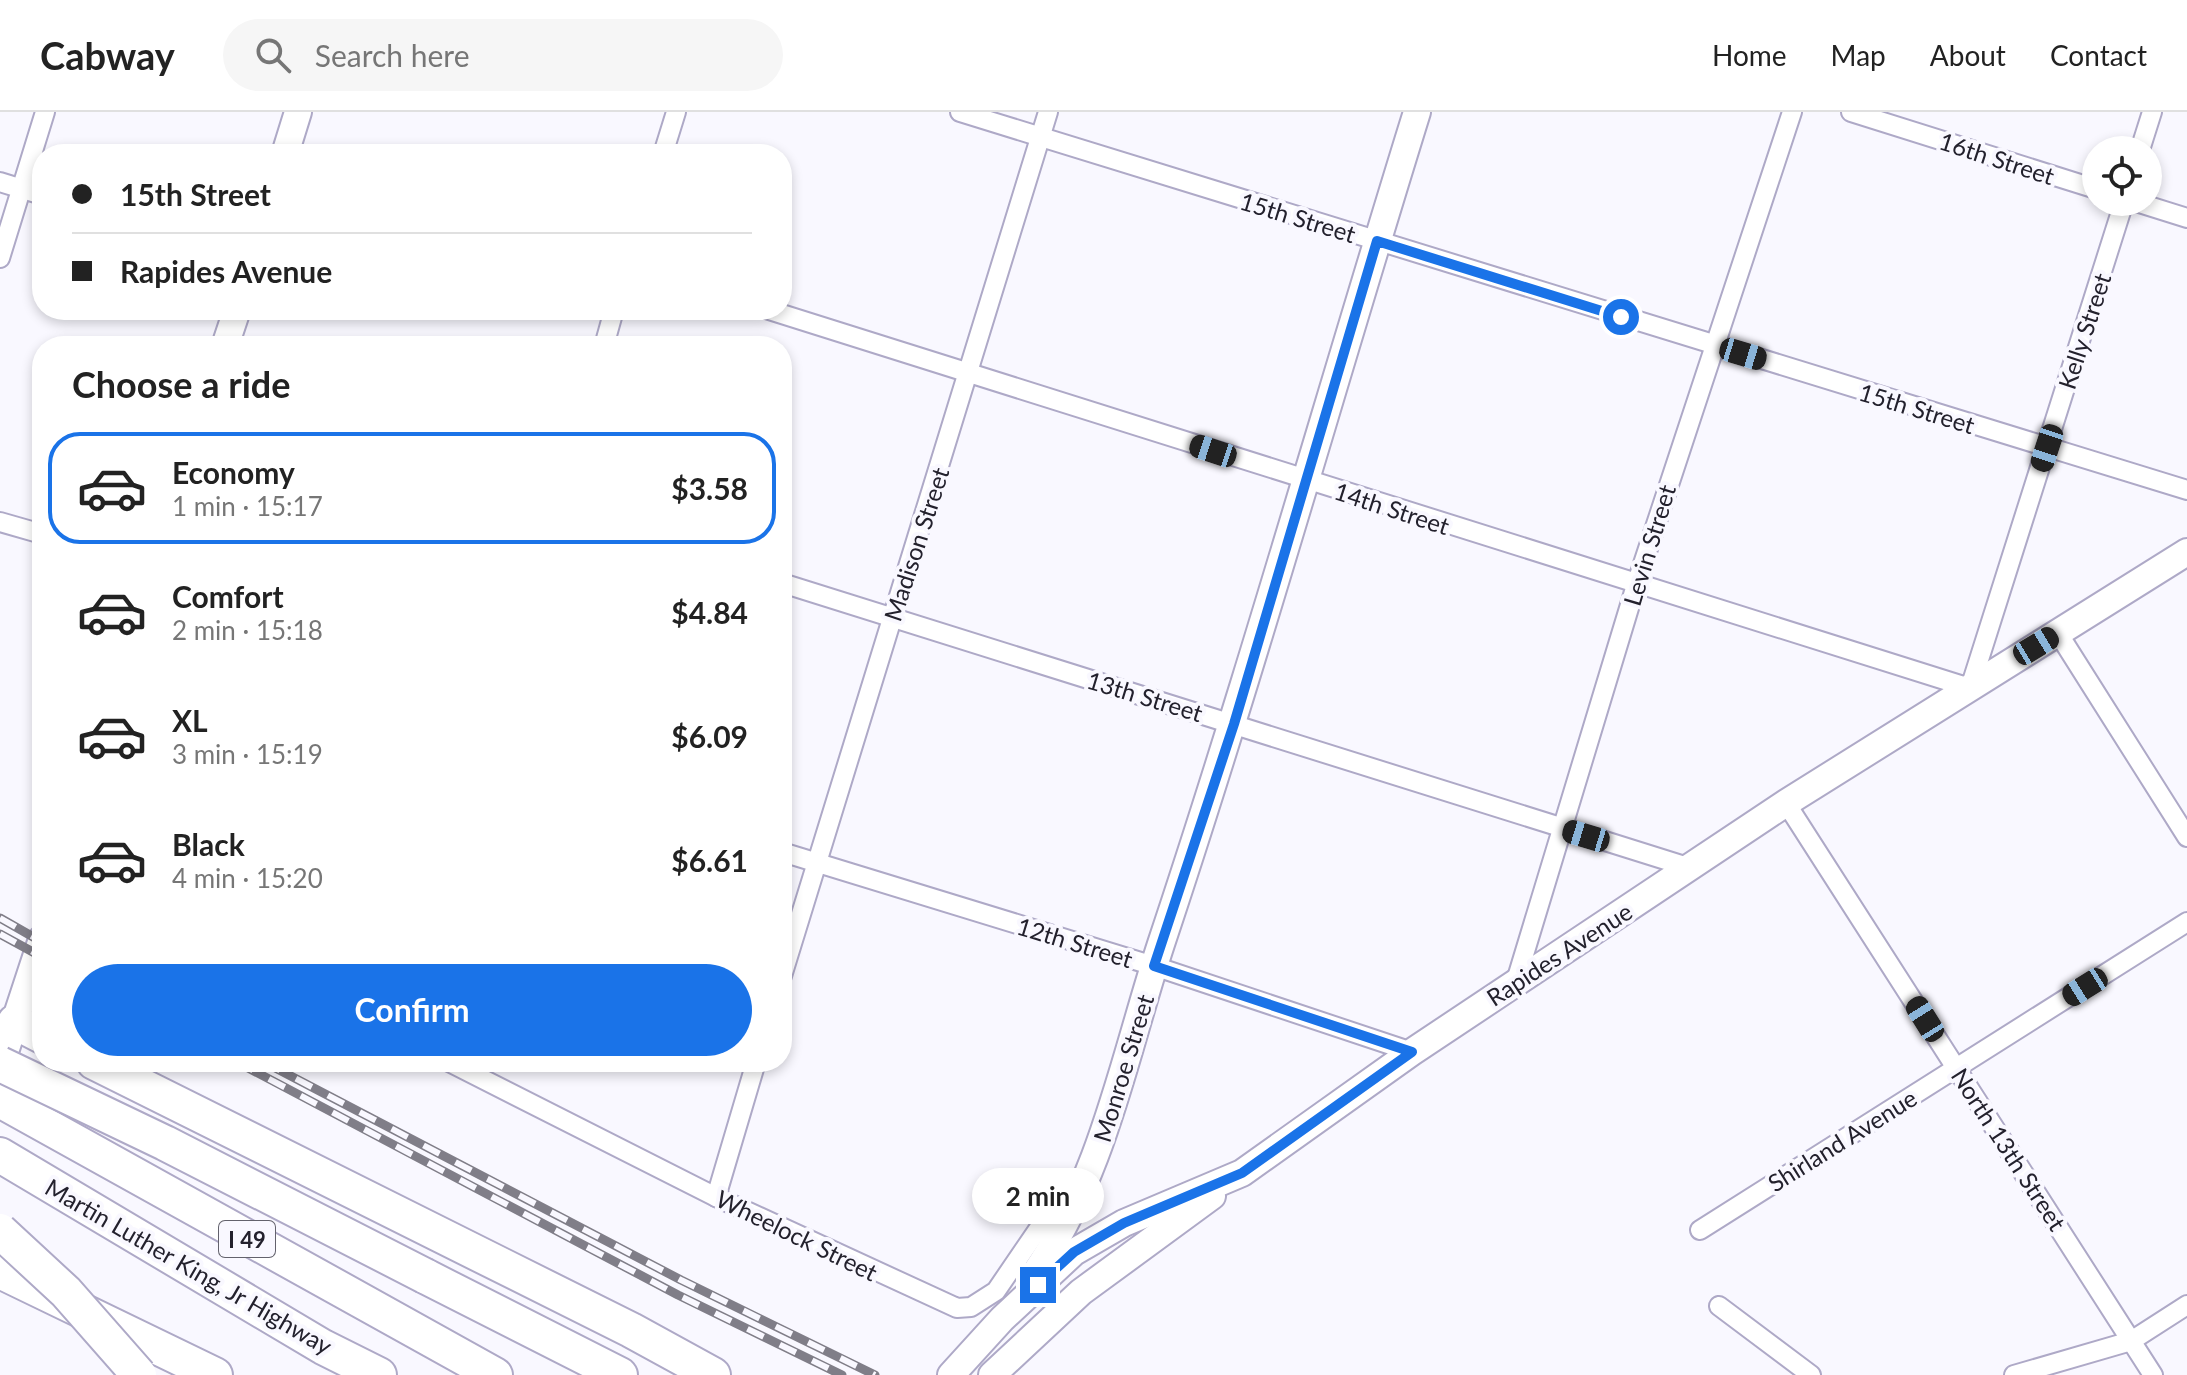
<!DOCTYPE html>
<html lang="en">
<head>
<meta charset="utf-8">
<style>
  body { margin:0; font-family:Lato,sans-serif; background:#f6f6f6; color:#222; height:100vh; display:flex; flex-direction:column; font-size:30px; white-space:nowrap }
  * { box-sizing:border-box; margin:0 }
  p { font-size:26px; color:#767676 }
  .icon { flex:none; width:44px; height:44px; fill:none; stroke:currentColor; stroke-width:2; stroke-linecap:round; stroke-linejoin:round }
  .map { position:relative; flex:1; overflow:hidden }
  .panel { position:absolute; left:32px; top:224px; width:760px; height:736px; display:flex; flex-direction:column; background:#fff; border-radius:32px; box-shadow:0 4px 12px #0003 }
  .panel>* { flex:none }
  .guide { position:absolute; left:32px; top:32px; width:760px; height:176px; border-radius:32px; box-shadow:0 4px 12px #0003; display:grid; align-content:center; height:176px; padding:0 40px; background:#fff }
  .tools { position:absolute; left:2082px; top:24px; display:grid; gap:16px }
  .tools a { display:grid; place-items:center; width:80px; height:80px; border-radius:50%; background:#fff; box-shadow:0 4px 12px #0003; font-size:40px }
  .end { position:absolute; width:36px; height:36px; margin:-18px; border:10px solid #1a73e8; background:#fff; box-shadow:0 0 0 4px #fff }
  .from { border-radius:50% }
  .bubble { position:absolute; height:56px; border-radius:28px; background:#fff; box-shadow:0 4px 12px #0003; font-size:26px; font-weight:700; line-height:56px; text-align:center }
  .car { position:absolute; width:24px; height:48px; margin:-24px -12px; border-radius:10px; box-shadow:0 0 6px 2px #0007; background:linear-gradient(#222 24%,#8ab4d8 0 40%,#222 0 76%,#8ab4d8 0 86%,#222 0) }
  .guide b { display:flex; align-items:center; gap:28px; height:76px; font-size:30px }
  .guide b+b { border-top:2px solid #e0e0e0 }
  .guide i { width:20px; height:20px; background:#222 }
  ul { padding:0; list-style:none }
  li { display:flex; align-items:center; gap:24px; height:112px; margin:0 16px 12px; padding:0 24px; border:4px solid transparent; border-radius:32px }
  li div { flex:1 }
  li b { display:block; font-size:30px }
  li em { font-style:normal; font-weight:700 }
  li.active { border-color:#1a73e8 }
  li>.icon { width:72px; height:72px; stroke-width:1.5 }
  h2 { padding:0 40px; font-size:36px; line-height:96px }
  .action { display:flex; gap:16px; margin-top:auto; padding:16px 40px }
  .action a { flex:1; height:92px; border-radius:48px; background:#1a73e8; color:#fff; font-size:32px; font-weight:700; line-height:92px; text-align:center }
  header { display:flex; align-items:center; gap:48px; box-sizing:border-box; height:112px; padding:0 40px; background:#fff; border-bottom:2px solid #e0e0e0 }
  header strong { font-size:38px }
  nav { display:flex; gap:44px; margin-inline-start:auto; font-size:28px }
  .search { width:560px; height:72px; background:#f6f6f6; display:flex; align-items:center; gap:20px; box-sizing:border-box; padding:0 28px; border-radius:44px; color:#767676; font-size:30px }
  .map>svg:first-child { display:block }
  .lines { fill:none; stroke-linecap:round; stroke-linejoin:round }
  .street-casing { stroke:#aea9c7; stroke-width:22 }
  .secondary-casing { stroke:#aea9c7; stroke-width:30 }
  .highway-casing { stroke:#aea9c7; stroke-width:38 }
  .street { stroke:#fff; stroke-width:18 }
  .secondary { stroke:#fff; stroke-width:26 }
  .highway { stroke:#fff; stroke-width:34 }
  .rail-casing { stroke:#807e88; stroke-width:9 }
  .rail { stroke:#f9f8ff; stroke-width:6; stroke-dasharray:18; stroke-linecap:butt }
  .highway-bridge-casing { stroke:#aea9c7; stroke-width:38; stroke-linecap:butt }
  .highway-bridge { stroke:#fff; stroke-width:34 }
  .route { stroke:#1a73e8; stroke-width:10 }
  .labels { text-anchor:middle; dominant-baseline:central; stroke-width:8; stroke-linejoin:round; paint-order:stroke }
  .shield { fill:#f9f8ff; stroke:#63626c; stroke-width:2 }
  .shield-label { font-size:22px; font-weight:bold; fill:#23212d }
  .street-label { font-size:24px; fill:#23212d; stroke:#f9f8ff }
</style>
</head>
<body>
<header>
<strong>Cabway</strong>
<div class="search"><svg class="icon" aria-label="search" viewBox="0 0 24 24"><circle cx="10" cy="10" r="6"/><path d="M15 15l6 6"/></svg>Search here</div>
<nav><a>Home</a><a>Map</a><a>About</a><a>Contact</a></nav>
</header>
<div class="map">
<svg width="2187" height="1263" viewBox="0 0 2187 1263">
  <rect width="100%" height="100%" fill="#f9f8ff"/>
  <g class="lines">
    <g class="street-casing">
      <g id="street">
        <polyline points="960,0 2187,378"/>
        <polyline points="1851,0 2096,77"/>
        <polyline points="2140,38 2152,0"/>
        <polyline points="663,42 676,0"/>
        <polyline points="0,70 42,83"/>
        <polyline points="2136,90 2187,106"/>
        <polyline points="0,146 45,0"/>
        <polyline points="769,198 1970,576 2124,90"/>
        <polyline points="604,234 614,198"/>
        <polyline points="0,410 42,422"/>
        <polyline points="782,471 1691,756"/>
        <polyline points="2058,521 2187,725"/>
        <polyline points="1786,691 2153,1263"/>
        <polyline points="782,740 1154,854 1412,940"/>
        <polyline points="782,864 1048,0"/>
        <polyline points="1516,869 1636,473 1792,0"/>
        <polyline points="449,950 716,1085 957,1196 971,1195 996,1179 1052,1097 1079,1066"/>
        <polyline points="716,1085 756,950"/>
        <polyline points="1700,1118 2187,810"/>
        <polyline points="1719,1194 1811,1263"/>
        <polyline points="2014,1263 2131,1229 2187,1193"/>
      </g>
    </g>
    <g class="secondary-casing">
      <g id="secondary">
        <polyline points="285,42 298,0"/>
        <polyline points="225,234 237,198"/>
        <polyline points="0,955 42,827"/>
        <path d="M1033,1164C1103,1065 1124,945 1161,832C1253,556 1331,277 1417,0"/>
        <polyline points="951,1263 1002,1207 1074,1140 1124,1111 1242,1061 1412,940 1786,691 2187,440"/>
        <polyline points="992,1263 1081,1180 1212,1084"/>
      </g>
    </g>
    <g class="highway-casing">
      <g id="highway">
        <polyline points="15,910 42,924"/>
        <polyline points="94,950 631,1218 713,1263"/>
        <polyline points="0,988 495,1263"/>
        <polyline points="0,1043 323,1235 379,1263"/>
        <polyline points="0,1159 215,1263"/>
        <polyline points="425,1164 620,1263"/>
      </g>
    </g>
    <use href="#street" class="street"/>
    <use href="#secondary" class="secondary"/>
    <use href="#highway" class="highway"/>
    <g class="rail-casing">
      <g id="rail">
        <polyline points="0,806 42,830"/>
        <polyline points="0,822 42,845"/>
        <polyline points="237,950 678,1183 842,1263"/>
        <polyline points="264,950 681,1168 875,1263"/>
      </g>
    </g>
    <use href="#rail" class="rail"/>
    <g class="highway-bridge-casing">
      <g id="highway-bridge">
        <polyline points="0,952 165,1031 425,1164"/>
        <polyline points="0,1119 66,1180 139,1263"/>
      </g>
    </g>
    <use href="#highway-bridge" class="highway-bridge"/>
  </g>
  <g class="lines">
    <polyline class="route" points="1038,1173 1074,1140 1124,1111 1242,1061 1412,940 1154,854 1234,612 1377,129 1621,205"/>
  </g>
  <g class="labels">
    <rect class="shield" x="219" y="1109" width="56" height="36" rx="6"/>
    <g class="shield-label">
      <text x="247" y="1127">I 49</text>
    </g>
    <g class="street-label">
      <text transform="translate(1997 46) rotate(18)">16th Street</text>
      <text transform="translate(1298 105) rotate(17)">15th Street</text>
      <text transform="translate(2084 219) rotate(-72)">Kelly Street</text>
      <text transform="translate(1917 296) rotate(17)">15th Street</text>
      <text transform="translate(1392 396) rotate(18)">14th Street</text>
      <text transform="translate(916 432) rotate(-72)">Madison Street</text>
      <text transform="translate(1649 433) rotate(-73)">Levin Street</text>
      <text transform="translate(1145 584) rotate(17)">13th Street</text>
      <text transform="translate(1075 830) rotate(17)">12th Street</text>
      <text transform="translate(1559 842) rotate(-33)">Rapides Avenue</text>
      <text transform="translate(1123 956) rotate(-73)">Monroe Street</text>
      <text transform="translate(1842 1028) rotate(-32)">Shirland Avenue</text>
      <text transform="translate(2009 1037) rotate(57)">North 13th Street</text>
      <text transform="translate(797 1123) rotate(26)">Wheelock Street</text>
      <text transform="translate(189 1154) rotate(30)">Martin Luther King, Jr Highway</text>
    </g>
  </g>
</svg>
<div class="tools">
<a><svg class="icon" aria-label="locate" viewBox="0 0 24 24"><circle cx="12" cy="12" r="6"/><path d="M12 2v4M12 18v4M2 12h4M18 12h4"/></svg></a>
</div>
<i class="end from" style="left:1621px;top:205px"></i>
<i class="end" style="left:1038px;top:1173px"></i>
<div class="bubble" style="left:972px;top:1056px;width:132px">2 min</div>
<i class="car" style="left:1743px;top:242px;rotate:107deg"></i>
<i class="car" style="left:2047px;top:336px;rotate:198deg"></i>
<i class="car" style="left:1213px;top:339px;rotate:288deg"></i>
<i class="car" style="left:2036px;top:534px;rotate:59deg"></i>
<i class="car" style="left:1586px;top:724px;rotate:287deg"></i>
<i class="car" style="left:2085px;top:875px;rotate:238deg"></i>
<i class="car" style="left:1925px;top:907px;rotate:328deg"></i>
<div class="guide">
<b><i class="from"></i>15th Street</b>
<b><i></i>Rapides Avenue</b>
</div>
<section class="panel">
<h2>Choose a ride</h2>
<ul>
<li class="active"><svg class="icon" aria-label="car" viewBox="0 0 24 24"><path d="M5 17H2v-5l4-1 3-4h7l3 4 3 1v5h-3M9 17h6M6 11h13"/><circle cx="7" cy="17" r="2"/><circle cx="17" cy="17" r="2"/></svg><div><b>Economy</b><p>1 min · 15:17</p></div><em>$3.58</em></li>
<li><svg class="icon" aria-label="car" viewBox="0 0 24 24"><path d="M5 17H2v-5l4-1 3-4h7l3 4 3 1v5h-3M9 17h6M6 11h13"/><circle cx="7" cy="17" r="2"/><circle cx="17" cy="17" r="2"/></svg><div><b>Comfort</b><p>2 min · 15:18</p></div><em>$4.84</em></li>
<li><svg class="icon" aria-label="car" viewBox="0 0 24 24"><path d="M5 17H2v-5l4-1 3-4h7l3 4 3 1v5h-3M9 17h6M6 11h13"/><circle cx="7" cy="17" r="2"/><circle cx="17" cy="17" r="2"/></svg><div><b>XL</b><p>3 min · 15:19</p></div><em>$6.09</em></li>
<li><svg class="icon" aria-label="car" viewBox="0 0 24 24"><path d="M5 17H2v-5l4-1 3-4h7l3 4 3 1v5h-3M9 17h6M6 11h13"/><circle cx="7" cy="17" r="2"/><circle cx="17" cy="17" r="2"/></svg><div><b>Black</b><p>4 min · 15:20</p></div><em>$6.61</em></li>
</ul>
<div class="action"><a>Confirm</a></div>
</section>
</div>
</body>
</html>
